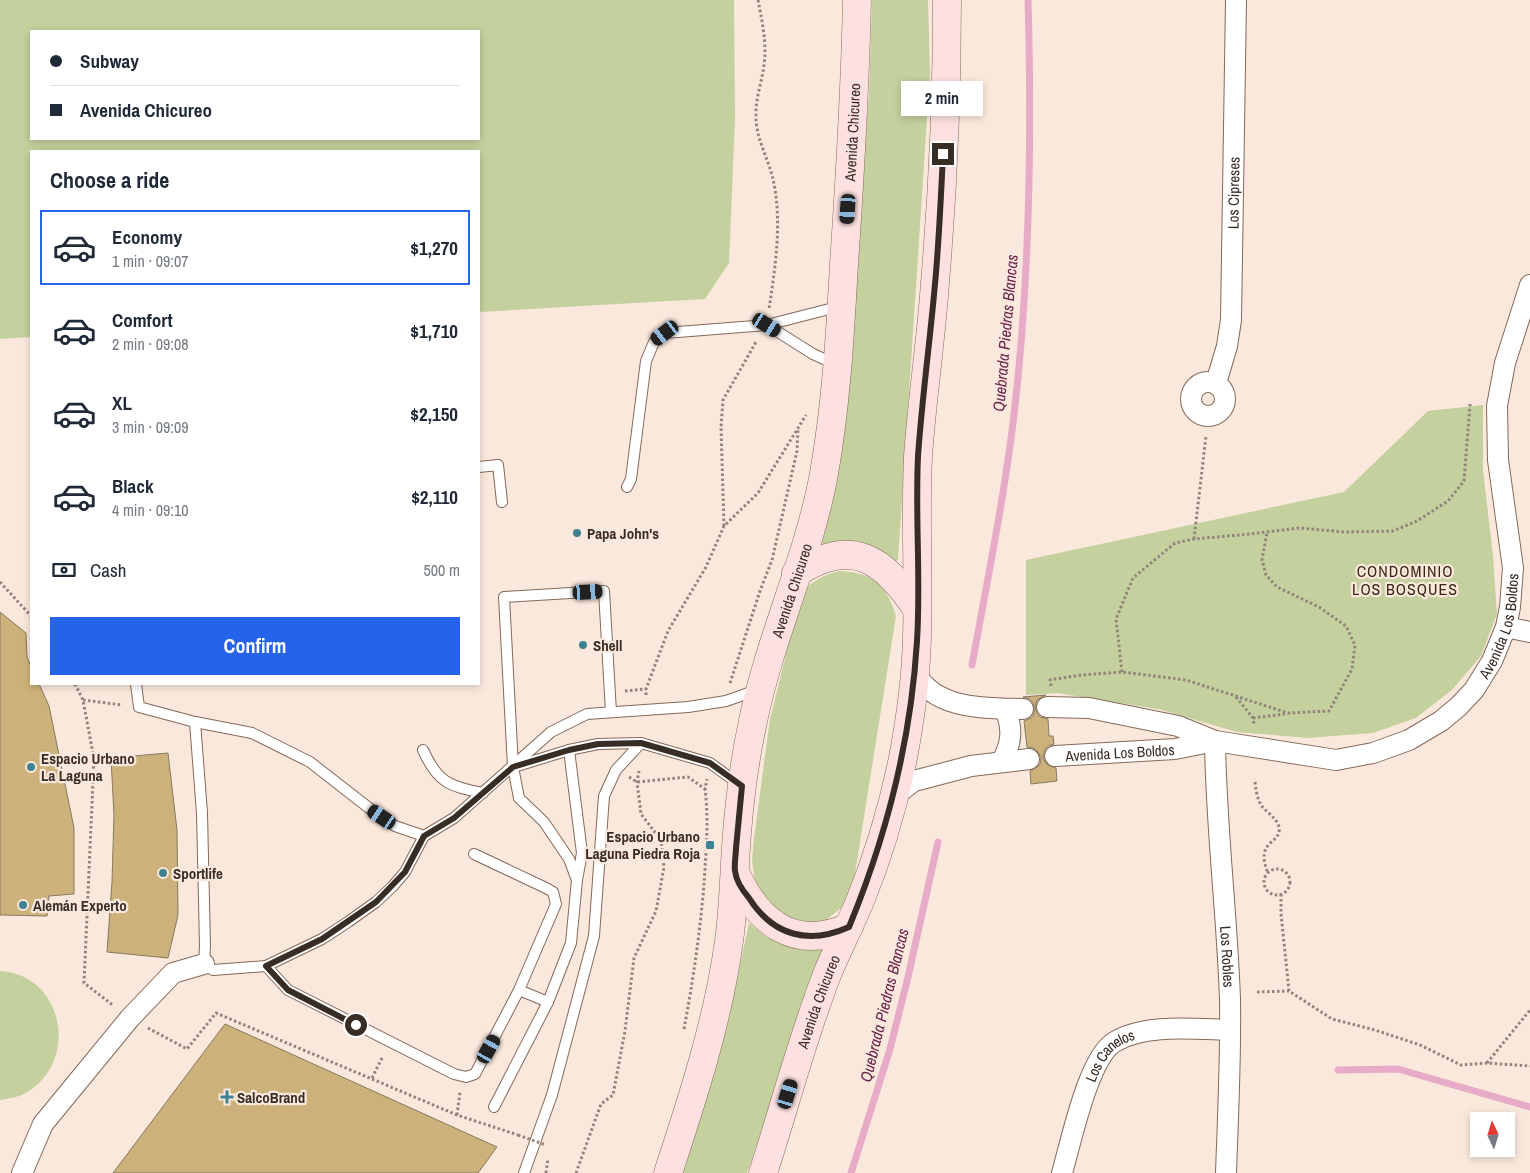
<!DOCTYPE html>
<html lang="en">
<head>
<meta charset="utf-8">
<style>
  body { margin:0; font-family:"Archivo Narrow",sans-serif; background:#f2f2f3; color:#1f2937; height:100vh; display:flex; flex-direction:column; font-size:19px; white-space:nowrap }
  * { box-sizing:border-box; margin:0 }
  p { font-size:16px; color:#747a83 }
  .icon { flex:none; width:28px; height:28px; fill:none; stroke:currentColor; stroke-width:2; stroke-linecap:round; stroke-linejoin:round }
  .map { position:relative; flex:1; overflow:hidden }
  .details { position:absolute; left:30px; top:150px; width:450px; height:535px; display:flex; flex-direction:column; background:#fff; border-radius:0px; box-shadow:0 2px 8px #0003 }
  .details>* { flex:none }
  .top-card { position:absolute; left:30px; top:30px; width:450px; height:110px; border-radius:0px; box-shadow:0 2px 8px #0003; display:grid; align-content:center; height:110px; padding:0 20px; background:#fff }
  .needle { width:32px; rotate:356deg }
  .buttons { position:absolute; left:1470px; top:1112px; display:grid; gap:10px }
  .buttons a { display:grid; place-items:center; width:45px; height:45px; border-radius:0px; background:#fff; box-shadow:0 2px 8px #0003; font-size:25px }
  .end { position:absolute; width:22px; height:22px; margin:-11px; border:6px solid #382d25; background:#fff; box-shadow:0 0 0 2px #fff }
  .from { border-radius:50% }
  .bubble { position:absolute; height:35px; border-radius:0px; background:#fff; box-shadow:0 2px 8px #0003; font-size:16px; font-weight:700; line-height:35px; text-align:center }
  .car { position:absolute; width:15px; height:30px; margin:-15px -8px; border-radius:6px; box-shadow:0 0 4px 1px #0007; background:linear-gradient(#222 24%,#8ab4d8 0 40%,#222 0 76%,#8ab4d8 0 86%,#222 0) }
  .top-card b { display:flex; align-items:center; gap:18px; height:48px; font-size:19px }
  .top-card b+b { border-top:1px solid #e0e1e3 }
  .top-card i { width:12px; height:12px; background:#1f2937 }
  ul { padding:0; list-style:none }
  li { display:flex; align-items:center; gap:15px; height:75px; margin:0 10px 8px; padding:0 10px; border:2px solid transparent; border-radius:0px }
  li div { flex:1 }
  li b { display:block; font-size:19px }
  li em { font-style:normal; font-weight:700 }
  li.active { border-color:#2563eb }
  li>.icon { width:45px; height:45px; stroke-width:1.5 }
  h2 { padding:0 20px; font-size:22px; line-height:60px }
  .pay { display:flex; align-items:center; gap:12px; height:55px; padding:0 20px; font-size:19px }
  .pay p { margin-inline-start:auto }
  .primary-button { display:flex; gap:10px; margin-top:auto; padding:10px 20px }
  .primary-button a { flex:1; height:58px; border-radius:0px; background:#2563eb; color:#fff; font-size:20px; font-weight:700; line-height:58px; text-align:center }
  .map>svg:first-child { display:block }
  .green { fill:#c4d09d; fill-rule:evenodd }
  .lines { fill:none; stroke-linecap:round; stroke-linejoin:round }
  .stream { stroke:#e7abc7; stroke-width:7 }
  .building { fill:#ccb27a; stroke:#85795e }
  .lane-casing { stroke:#846958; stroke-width:12 }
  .street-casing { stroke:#846958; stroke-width:22 }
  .secondary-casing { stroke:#846958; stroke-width:29 }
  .path { stroke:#92847a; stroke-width:3; stroke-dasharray:2.5 2.5; stroke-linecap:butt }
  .lane { stroke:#fff; stroke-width:10 }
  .street { stroke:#fff; stroke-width:20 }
  .secondary { stroke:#fde1e0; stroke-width:28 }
  .path-bridge { stroke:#92847a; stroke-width:3; stroke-dasharray:2.5 2.5; stroke-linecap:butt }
  .route { stroke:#382d25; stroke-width:6 }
  .poi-dot { fill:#3e8191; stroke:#fbe8dd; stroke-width:2 }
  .labels { text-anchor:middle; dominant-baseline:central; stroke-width:4.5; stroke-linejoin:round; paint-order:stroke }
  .street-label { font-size:15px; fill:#382d25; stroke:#fbe8dd }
  .poi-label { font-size:15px; font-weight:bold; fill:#382d25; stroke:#fbe8dd; text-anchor:start }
  .water-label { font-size:16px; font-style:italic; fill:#6a244a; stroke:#fbe8dd }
  .neighbourhood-label { font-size:16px; letter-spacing:1px; fill:#3a2415; stroke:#fbe8dd }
</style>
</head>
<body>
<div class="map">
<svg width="1530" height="1173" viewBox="0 0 1530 1173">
  <rect width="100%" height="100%" fill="#fbe8dd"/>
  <g class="green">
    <path d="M0,0H734L735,120L729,263L705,299L479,312V151H31V337L0,339ZM479,31V139H31V31Z"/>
    <polygon points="872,0 928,0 930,73 898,560 891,562 820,551 837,474 869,95"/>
    <polygon points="1483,405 1483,470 1493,556 1497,614 1481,656 1453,689 1416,718 1373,733 1307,738 1237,732 1158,709 1057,693 1026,695 1026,560 1344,492 1428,411"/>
    <path d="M840,571C874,573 886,585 896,616L852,892L844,906L827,919L808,924L788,918L760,895L754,877L752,859L754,838L770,719L801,594C812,581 823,575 840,571Z"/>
    <polygon points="749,923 765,936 783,945 824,948 747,1173 681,1173 730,1012"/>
    <path d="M0,971C64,974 81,1063 24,1094C18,1097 9,1098 2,1100H0Z"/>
  </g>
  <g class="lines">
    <g class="stream">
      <path d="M972,665C987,582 1004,499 1014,415C1030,277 1032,138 1028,0"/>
      <polyline points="1338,1070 1398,1069 1530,1107"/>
      <polyline points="851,1173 890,1049 908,977 938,842"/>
    </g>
  </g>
  <g class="building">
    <polygon points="0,612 26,633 27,657 31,666 31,684 39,684 49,706 74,828 74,894 49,896 47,916 0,915"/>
    <polygon points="1046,695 1037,700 1035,707 1037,713 1040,717 1048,719 1049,736 1053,736 1054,744 1048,746 1045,750 1043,757 1045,762 1049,766 1056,768 1057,781 1031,784 1030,771 1036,768 1040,764 1041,758 1038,752 1033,748 1027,747 1024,721 1029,719 1033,716 1035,709 1033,703 1030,699 1023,697"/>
    <polygon points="168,753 177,830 178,915 168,958 107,952 112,882 114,815 111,758"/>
    <polygon points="225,1024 497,1147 478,1173 113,1173"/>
  </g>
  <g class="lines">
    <g class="lane-casing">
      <g id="lane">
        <polyline points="767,325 813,354 835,364"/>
        <polyline points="479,467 498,465 502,502"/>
        <polyline points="627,487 631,479 646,361 654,342 665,333 767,325 841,306"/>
        <polyline points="136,684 139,707 195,722 252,733 310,762 369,808 395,826 424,836"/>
        <polyline points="195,722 202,813 205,946 204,964 213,970 266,966 322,939 348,922 376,902 393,886 405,872 424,836 454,818 551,732 587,714 688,707 726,701 757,690"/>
        <path d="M423,750C438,783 449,786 483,793"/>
        <polyline points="517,766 569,750 598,744 641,743 710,763 739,784"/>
        <polyline points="577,880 569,859 544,822 519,798 513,767 504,597 604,591 611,712"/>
        <polyline points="266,966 288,990 454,1074 466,1077 475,1074 519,990 556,904 553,892 546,888 474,854"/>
        <polyline points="519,990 548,1002"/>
        <polyline points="494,1107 548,1002 571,943 577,880 582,853 569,750"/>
        <polyline points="524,1173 552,1095 594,936 604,796 616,770 641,743"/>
      </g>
    </g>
    <g class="street-casing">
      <g id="street">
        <circle cx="1208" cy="399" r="17"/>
        <path id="s1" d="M1216,383L1227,346L1231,320L1236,0"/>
        <polyline points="1506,627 1530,632"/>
        <path d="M915,672C934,710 985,708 1023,709"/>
        <path id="s2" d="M1047,707L1089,708L1178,726L1215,741L1336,760L1373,753L1409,740L1441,721L1458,707L1474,690L1492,661L1506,627L1510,607L1513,568L1498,460L1497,406L1505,363L1530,285"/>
        <path id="s3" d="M1215,741C1216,827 1227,913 1230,999C1231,1057 1228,1115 1226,1173"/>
        <path id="s4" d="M1055,756L1175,749L1215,741"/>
        <path d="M1002,761C1012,743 1013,728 1005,709"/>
        <polyline points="894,796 914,781 971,766 1029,759"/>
        <polyline points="22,1173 43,1124 130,1018 173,973 204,964"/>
        <path id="s5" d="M1062,1173C1071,1142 1088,1060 1113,1043C1143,1023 1195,1029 1229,1030"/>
      </g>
    </g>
    <g class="secondary-casing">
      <g id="secondary">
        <path d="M796,573C852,536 884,559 917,609"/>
        <path d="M735,872C757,922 794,952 849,927"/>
        <path id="s6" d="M668,1173C693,1097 718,1021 729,941C734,905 734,869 737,833C740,796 745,758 753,721C770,638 807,561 823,479C836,408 840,336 844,264C850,176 855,88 857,0"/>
        <path id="s7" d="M763,1173C785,1106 802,1038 828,972C838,948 850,925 860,901C878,857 892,810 902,763C910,722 916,679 917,637C919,577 915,517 918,457C922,399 931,341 935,283C943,189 947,94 947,0"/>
      </g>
    </g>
    <g class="path">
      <path d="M758,0C762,21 767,43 764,65C762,82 755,99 756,117C756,140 770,161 774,184C782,224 775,269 769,309"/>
      <polyline points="724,526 721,427 723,400 756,342"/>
      <polyline points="1194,539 1206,436"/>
      <polyline points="0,582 31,616"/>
      <polyline points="1122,672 1116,619 1133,578 1175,543 1194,539 1250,534 1299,528 1345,532 1393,531 1417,521 1448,501 1464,481 1470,404"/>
      <polyline points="730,683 760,591 772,560 797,451 798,429"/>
      <polyline points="75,684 83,700 94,759 84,983 114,1006"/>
      <polyline points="1051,686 1050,680 1081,675 1122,672 1186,680 1288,713 1329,711 1352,669 1355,645 1346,626 1319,607 1277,587 1266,575 1262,560 1267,532"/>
      <polyline points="625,691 646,689"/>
      <polyline points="646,695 646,689 668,631 706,567 724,526 758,493 806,415"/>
      <polyline points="1236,697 1253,718 1254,724"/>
      <polyline points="83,700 122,705"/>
      <polyline points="1253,718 1285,714"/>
      <polyline points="629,777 637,782 688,777 705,789 707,779"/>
      <path d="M1255,782C1256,790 1257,798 1261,805C1266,812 1277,818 1279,827C1282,845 1254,839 1268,873"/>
      <circle cx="1277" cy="882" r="13"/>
      <polyline points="1281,894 1281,914 1289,991 1332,1019 1375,1030 1420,1045 1461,1065 1487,1063 1530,1066"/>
      <polyline points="1257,992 1289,991"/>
      <polyline points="148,1028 187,1049 216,1013 457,1115 518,1135"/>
      <path d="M684,1029C693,981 700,933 704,884C706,853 709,820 705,789"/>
      <polyline points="1487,1063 1530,1010"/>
      <polyline points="372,1078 383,1056"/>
      <polyline points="457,1115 460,1092"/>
      <polyline points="546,1173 548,1159"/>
      <polyline points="576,1173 601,1104 613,1095 625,1031 634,958 656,911 664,867 661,840 641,814 637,782 639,771"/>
    </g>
    <use href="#lane" class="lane"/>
    <use href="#street" class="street"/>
    <use href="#secondary" class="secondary"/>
    <polyline class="path-bridge" points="518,1135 546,1145"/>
  </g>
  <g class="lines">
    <path class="route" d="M356,1025L288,990L266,966L322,939L376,902L405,872L424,836L454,818L513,767L569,750L598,744L641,743L710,763L742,786C740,807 738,827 736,848C736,855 734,863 735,871C736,880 743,891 749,898C773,936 809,945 849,927C887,835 911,741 917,641C921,580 915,518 918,456C922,399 930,341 935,284C939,241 941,197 943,154"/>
  </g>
  <g class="poi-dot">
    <circle cx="577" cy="533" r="5"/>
    <circle cx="583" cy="645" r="5"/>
    <circle cx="31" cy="767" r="5"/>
    <rect x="705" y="840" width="10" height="10" rx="2.5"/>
    <circle cx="163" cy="873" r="5"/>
    <circle cx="23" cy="905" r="5"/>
    <path d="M224.5 1089.5h5v5h5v5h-5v5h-5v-5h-5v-5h5z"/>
  </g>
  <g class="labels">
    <g class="street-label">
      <text stroke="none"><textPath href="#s6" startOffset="1062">Avenida Chicureo</textPath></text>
      <text stroke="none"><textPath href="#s1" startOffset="192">Los Cipreses</textPath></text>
      <text stroke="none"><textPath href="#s6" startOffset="598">Avenida Chicureo</textPath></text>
      <text stroke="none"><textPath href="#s2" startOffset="524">Avenida Los Boldos</textPath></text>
      <text stroke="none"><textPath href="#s4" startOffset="65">Avenida Los Boldos</textPath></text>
      <text stroke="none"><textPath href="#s3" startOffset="216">Los Robles</textPath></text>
      <text stroke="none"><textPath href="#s7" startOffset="180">Avenida Chicureo</textPath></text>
      <text stroke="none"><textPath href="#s5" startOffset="130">Los Canelos</textPath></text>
    </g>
    <g class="poi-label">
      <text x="587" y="533">Papa John's</text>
      <text x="593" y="645">Shell</text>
      <text x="41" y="758">Espacio Urbano<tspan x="41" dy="17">La Laguna</tspan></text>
      <text x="700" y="836" text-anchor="end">Espacio Urbano<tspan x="700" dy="17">Laguna Piedra Roja</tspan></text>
      <text x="173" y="873">Sportlife</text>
      <text x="33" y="905">Alemán Experto</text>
      <text x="237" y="1097">SalcoBrand</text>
    </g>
    <g class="water-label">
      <text transform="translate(1005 333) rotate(-85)">Quebrada Piedras Blancas</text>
      <text transform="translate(884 1005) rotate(-76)">Quebrada Piedras Blancas</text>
    </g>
    <g class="neighbourhood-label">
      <text x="1405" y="571">CONDOMINIO<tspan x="1405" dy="18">LOS BOSQUES</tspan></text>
    </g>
  </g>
</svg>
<div class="buttons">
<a><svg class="needle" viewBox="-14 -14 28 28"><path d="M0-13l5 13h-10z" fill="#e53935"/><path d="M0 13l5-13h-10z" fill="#747a83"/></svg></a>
</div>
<i class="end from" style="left:356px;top:1025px"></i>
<i class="end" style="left:943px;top:154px"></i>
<div class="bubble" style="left:901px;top:81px;width:82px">2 min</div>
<i class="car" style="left:848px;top:209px;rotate:184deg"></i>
<i class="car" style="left:767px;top:325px;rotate:122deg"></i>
<i class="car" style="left:665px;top:333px;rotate:233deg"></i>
<i class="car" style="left:588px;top:592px;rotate:87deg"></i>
<i class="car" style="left:382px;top:817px;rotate:304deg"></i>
<i class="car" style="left:489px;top:1049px;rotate:29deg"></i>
<i class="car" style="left:788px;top:1094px;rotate:17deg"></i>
<div class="top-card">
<b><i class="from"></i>Subway</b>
<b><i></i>Avenida Chicureo</b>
</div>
<section class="details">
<h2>Choose a ride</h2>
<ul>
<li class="active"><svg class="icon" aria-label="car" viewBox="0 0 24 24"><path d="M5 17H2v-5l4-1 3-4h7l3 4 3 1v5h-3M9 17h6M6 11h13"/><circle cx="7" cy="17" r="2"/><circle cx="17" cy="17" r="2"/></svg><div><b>Economy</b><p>1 min · 09:07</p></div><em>$1,270</em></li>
<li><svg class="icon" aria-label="car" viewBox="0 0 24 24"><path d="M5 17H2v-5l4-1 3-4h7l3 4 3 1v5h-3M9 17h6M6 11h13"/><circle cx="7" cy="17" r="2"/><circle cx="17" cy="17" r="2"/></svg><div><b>Comfort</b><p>2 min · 09:08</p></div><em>$1,710</em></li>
<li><svg class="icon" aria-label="car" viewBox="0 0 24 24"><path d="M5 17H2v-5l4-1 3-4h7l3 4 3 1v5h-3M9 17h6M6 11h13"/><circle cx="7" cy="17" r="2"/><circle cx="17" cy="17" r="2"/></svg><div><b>XL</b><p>3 min · 09:09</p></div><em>$2,150</em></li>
<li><svg class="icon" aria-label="car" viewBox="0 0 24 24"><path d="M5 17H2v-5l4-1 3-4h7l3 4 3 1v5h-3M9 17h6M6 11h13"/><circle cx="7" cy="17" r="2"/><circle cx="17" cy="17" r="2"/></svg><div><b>Black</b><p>4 min · 09:10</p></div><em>$2,110</em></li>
</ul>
<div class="pay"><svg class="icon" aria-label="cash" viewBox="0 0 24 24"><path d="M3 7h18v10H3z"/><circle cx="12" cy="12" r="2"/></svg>Cash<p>500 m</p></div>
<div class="primary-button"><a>Confirm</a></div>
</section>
</div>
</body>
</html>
